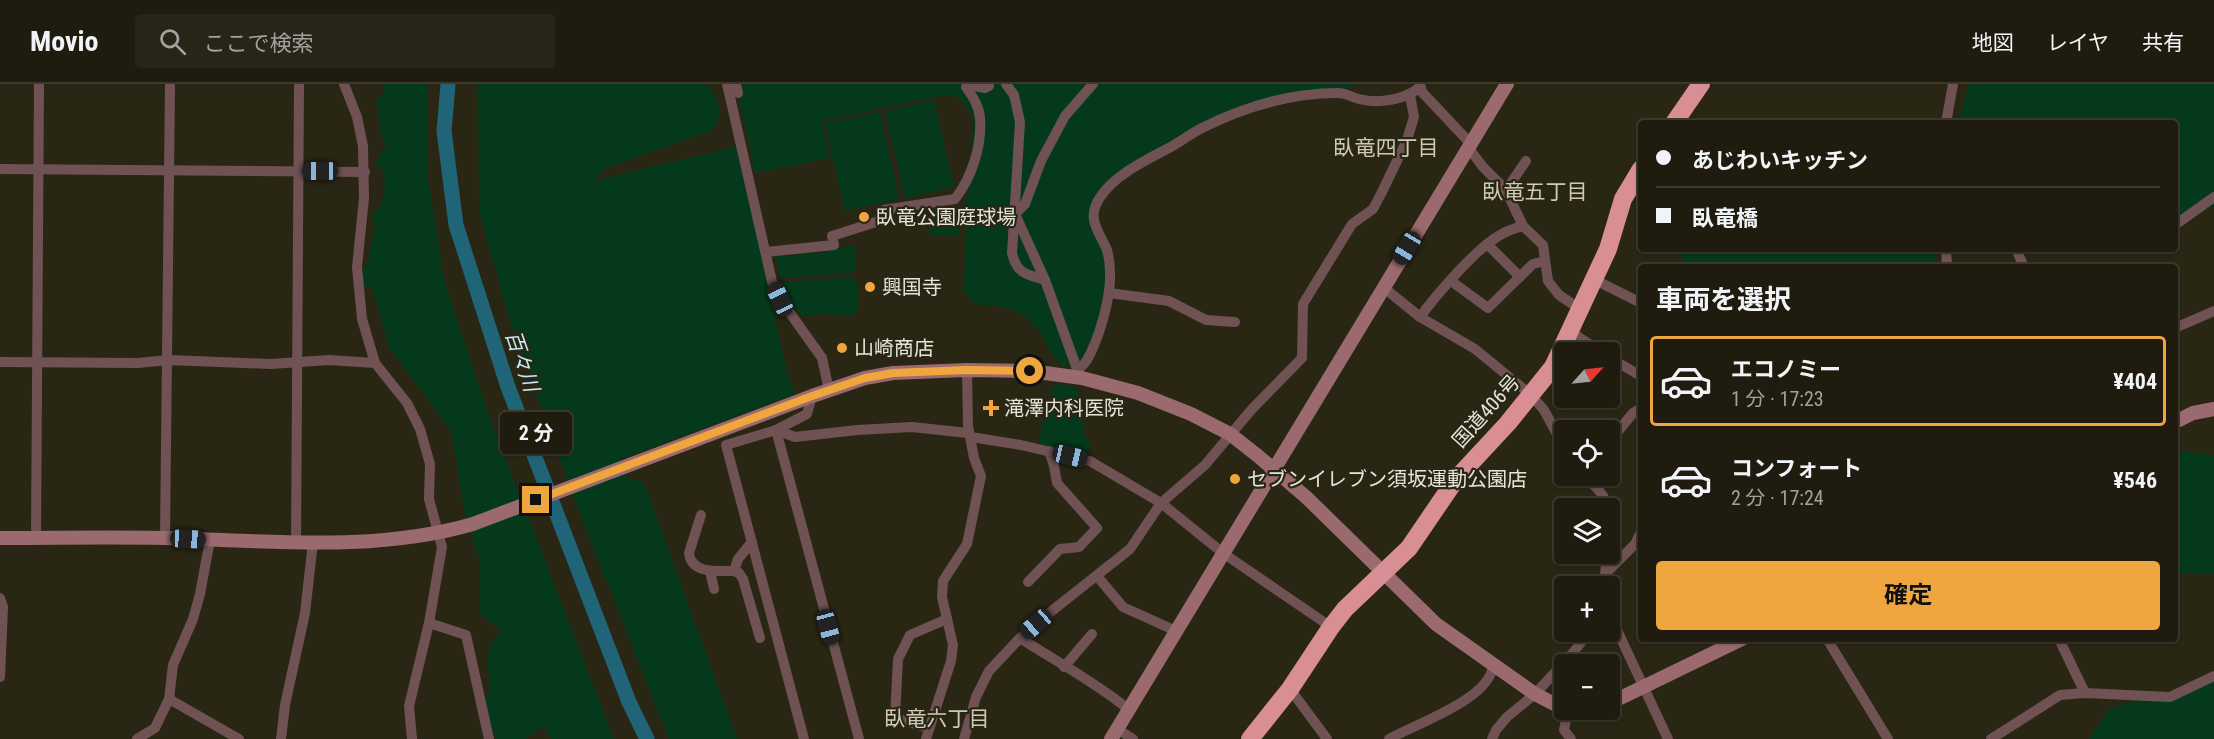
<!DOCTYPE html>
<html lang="ja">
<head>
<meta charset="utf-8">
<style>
  body { margin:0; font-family:"Roboto Condensed","Noto Sans JP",sans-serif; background:#272518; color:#f1f3f6; height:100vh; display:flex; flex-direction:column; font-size:22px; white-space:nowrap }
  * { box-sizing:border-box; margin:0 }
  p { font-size:20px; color:#a1a19e }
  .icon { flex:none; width:33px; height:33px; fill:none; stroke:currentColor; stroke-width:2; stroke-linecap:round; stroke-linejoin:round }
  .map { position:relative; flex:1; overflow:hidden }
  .details { position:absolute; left:1638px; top:180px; width:540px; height:378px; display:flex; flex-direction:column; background:#1f1c0f; border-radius:6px; box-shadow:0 2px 4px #0004,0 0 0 2px #3c3a2f }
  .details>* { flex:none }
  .hud { position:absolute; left:1638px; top:36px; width:540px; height:132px; border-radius:6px; box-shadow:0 2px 4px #0004,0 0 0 2px #3c3a2f; display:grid; align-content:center; height:132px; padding:0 18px; background:#1f1c0f }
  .needle { width:39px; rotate:63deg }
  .tools { position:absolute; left:1554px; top:258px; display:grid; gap:12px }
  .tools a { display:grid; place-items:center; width:66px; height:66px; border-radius:6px; background:#1f1c0f; box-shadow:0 2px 4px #0004,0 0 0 2px #3c3a2f; font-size:30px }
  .end { position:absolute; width:27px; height:27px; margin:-14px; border:8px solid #f0a63f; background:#111; box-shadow:0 0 0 3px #111 }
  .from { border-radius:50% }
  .bubble { position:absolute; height:42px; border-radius:6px; background:#1f1c0f; box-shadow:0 2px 4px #0004,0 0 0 2px #3c3a2f; font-size:20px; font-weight:700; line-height:42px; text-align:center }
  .car { position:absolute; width:18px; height:36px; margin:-18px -9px; border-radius:8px; box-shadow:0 0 4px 2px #0007; background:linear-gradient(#222 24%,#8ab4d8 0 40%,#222 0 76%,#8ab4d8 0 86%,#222 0) }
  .hud b { display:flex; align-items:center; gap:21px; height:57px; font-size:22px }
  .hud b+b { border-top:2px solid #3c3a2f }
  .hud i { width:15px; height:15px; background:#f1f3f6 }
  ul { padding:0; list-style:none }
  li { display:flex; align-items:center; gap:18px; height:90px; margin:0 12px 9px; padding:0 6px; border:3px solid transparent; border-radius:6px }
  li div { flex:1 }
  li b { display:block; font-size:22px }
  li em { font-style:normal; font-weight:700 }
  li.active { border-color:#f0a63f }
  li>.icon { width:54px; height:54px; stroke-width:1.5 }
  h2 { padding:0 18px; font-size:27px; line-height:72px }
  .action { display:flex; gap:12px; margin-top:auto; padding:12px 18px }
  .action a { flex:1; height:69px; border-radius:6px; background:#f0a63f; color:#111; font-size:24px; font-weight:700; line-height:69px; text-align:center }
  header { display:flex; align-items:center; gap:36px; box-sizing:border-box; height:84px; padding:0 30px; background:#1f1c0f; border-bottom:2px solid #3c3a2f }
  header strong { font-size:28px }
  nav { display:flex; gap:33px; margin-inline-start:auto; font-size:21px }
  .search { width:420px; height:54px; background:#272518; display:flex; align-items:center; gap:15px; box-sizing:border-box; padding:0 21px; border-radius:6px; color:#a1a19e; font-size:22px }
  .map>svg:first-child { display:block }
  .green { fill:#043a1b }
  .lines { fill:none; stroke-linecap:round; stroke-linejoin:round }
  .river { stroke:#206577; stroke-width:15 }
  .street { stroke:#705254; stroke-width:10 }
  .secondary { stroke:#9a6a6e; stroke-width:14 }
  .highway { stroke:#d88e93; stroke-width:18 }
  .route { stroke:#f0a63f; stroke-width:8 }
  .poi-dot { fill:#f0a63f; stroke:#292614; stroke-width:2 }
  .labels { text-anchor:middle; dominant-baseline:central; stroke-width:4.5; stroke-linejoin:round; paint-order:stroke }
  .poi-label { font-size:20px; fill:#e6e4d9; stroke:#292614; text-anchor:start }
  .street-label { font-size:20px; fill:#e6e4d9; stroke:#292614 }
  .neighbourhood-label { font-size:21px; fill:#cecab5; stroke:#292614 }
  .water-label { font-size:21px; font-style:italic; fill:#c0ebf9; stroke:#292614 }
</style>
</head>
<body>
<header>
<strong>Movio</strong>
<div class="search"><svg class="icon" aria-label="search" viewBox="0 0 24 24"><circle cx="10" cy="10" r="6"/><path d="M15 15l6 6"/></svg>ここで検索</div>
<nav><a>地図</a><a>レイヤ</a><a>共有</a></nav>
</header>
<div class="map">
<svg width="2214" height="655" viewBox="0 0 2214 655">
  <rect width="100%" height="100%" fill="#292614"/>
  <g class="green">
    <path d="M384,0H428L427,86L444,196L489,332L614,655H551L546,645L540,644L526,655H496C492,644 485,630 486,618C487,612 490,606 490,600C489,576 482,566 502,548L480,529V477L465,431L451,347L389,263L372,202L362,203L361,190L368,178L375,141L372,132C386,116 385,108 384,88L375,79L386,62L381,53L376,15L383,12Z"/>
    <path d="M478,0H706C718,15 725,29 713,46L604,85L593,97L738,62L787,289L796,310L621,375L628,395L644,398L737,655H669L574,415L511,241L479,127Z"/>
    <path d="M736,0H1355L1340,9L1284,14L1200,45L1101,112L1094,130L1110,189L1086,278C1052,291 1053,266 1037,244C1031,236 1020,229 1011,225C987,215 978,231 964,206L966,118L974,35L962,16L953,11L934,13L822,37L830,74L755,89Z"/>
    <polygon points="1969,0 2214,0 2214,123 2175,139 2175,39 1960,39 1959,34"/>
    <polygon points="934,16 954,103 905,114 885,27"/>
    <polygon points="880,28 899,115 845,127 825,39"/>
    <polygon points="929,123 958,123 959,151 930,151"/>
    <polygon points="855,161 856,188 780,194 776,172 819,169"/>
    <polygon points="1681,165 1933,165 1937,183 1683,183"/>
    <path d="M856,193C857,205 861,222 855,232L825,230L801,232L789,217L781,198Z"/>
    <polygon points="1058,299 1078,305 1084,351 1091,361 1087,370 1082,372 1038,362 1046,323 1050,317 1053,301"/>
    <polygon points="2178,367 2214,371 2214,489 2175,490 2175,368"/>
    <polygon points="2214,594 2214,655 2089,655 2109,625"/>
  </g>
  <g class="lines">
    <polyline class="river" points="448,0 444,47 456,141 508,303 629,618 647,655"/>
    <g class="street">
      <polyline points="344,0 357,33 363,62 364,114 357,183 362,235 375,279 407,319 420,345 430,380 429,415 442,463 429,539 409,622 412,655"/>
      <polyline points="727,0 773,202 780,215 822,274 829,306"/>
      <polyline points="736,0 738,9"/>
      <path d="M1006,0L1014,11L1020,38L1012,169C1017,190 1026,190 1045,196"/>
      <polyline points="1420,0 1422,8 1470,59"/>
      <polyline points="1946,39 1953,0"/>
      <polyline points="1468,63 1483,83 1506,106 1523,142 1543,161 1548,197 1559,211 1580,225"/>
      <polyline points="0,85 365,88"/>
      <polyline points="1506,106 1526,77"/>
      <polyline points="2175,141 2214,113"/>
      <polyline points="1487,160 1520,193"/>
      <polyline points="1946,165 1947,183"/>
      <polyline points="2016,165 2024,183"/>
      <path d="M766,168L834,161L832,152L879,137L884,126L955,115C972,93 982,62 980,34C979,22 973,13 966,3L969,1L985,4L989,2"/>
      <polyline points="1595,196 1641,219"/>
      <polyline points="1451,197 1488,224 1533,180 1545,177"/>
      <polyline points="1383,203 1420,233 1475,265 1531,311 1544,326 1564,363"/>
      <polyline points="1109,209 1169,217 1206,236 1235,238"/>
      <path d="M1420,233C1437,210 1477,163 1502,150C1508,146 1516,144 1523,142"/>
      <polyline points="2175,244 2214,227"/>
      <polyline points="1571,248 1601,268"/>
      <polyline points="1610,274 1641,292"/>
      <polyline points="0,278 138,279 168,276 271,280 329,276 375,279"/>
      <polyline points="1077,285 1045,196 1015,130 1025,120 1041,77 1065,32 1093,0"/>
      <path d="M1072,293C1076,287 1083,282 1087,276C1099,255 1111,214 1110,189C1110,182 1109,173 1107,166C1099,147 1085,134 1101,112C1115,91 1146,76 1167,65C1179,59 1190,50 1202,44C1244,23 1291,9 1338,9C1345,9 1352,13 1359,15C1379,20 1404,16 1420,3"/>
      <polyline points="776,346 795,353 857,346 912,343 968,349 971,353 1021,361 1090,377 1161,419 1223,469 1331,543"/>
      <polyline points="776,346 859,655"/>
      <polyline points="1610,357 1633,329 1641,324"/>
      <path d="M1585,392C1599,405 1611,418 1610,437"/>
      <path d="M701,431L689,469C691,490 718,487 734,487L738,475L752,458"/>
      <polyline points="36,454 39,0"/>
      <polyline points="165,454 170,0"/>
      <polyline points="296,458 299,0"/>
      <polyline points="710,487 714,505"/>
      <polyline points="734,487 739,489 743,495 760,554"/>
      <polyline points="1606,489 1635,460 1641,448"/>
      <polyline points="1097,492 1123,523 1176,547"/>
      <polyline points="1028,498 1060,465 1079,463 1097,444 1057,399 1054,382 1049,367"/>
      <polyline points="1604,502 1607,470"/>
      <polyline points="0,514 3,523 0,593"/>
      <polyline points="429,539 466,551 489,655"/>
      <polyline points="1610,539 1617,546 1668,655"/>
      <path d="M1020,554C1057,578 1095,598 1128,625"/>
      <polyline points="1827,555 1888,655"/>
      <polyline points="2059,555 2085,609"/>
      <polyline points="1064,583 1092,550"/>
      <polyline points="1290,605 1327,655"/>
      <polyline points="169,615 239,655"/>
      <polyline points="1568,626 1564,646 1571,655"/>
      <polyline points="929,644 895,634 898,575 910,551 947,535"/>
      <polyline points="1117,645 1133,655"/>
      <polyline points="137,655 155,644 169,615 173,581 193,535 200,510 210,456"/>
      <polyline points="281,655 285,621 305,529 313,458"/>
      <polyline points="804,655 726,361 776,346 807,330 812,312"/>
      <polyline points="926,655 951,577 953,561 942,513 943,497 967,460 981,392 974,374 968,342 967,286"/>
      <polyline points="964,655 976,613 989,587 1020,554 1053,526 1130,465 1161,419 1205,381 1252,325 1302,274 1303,220 1352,140 1373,125 1382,108 1407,56 1414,33 1410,11"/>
      <path d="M1389,655C1415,640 1491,615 1493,581"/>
      <polyline points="1492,655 1496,646 1507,633 1535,610 1572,570 1589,548"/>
      <polyline points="1991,655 2060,611 2085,609 2170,613 2214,592"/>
    </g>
    <g class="secondary">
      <polyline points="2175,338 2193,329 2214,325"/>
      <path d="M0,454C55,454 110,453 164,454C266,456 373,469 473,440L812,312L865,294L893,289L967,286L1030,287L1082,294L1138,309L1191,330L1230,350L1258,372L1306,413L1436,540L1535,610L1564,625"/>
      <polyline points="1610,619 1742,555"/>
      <polyline points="1567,626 1578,627 1590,626"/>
      <polyline points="1111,655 1507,0"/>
    </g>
    <g class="highway">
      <polyline points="1674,39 1701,0"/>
      <polyline points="1250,655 1290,605 1331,543 1345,525 1409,464 1456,395 1508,339 1553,283 1608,165 1623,115 1641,85"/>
    </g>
  </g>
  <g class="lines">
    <polyline class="route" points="536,416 812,312 865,294 893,289 967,286 1030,287"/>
  </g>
  <g class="poi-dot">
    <circle cx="864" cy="133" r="6"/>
    <circle cx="870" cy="203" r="6"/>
    <circle cx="842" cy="264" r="6"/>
    <path d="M988 315h6v6h6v6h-6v6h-6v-6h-6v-6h6z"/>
    <circle cx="1235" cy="395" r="6"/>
  </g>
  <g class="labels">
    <g class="poi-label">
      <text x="876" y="133">臥竜公園庭球場</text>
      <text x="882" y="203">興国寺</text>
      <text x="854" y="264">山崎商店</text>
      <text x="1004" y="324">滝澤内科医院</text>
      <text x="1247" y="395">セブンイレブン須坂運動公園店</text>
    </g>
    <g class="street-label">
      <text transform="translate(1486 327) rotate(-48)">国道406号</text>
    </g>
    <g class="neighbourhood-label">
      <text x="1386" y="64">臥竜四丁目</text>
      <text x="1535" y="108">臥竜五丁目</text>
      <text x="937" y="635">臥竜六丁目</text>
    </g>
    <g class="water-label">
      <text transform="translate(522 277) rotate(71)">百々川</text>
    </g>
  </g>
</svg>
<div class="tools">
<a><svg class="needle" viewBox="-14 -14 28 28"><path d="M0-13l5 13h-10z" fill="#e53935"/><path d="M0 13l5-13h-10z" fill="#a1a19e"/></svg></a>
<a><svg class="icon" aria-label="locate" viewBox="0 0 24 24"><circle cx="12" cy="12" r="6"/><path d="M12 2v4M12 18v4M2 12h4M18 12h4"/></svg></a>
<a><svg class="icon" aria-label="layers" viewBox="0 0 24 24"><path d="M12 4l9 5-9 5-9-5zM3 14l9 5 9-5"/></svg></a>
<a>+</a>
<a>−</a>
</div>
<i class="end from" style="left:1030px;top:287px"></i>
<i class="end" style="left:536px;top:416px"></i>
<div class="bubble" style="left:500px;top:328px;width:72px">2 分</div>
<i class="car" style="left:320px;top:87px;rotate:270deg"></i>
<i class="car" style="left:1407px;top:164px;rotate:211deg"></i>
<i class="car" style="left:780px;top:215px;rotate:335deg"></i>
<i class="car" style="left:1070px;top:372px;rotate:103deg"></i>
<i class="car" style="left:188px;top:455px;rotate:93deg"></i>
<i class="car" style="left:1036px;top:540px;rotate:229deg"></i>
<i class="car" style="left:828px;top:543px;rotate:165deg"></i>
<div class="hud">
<b><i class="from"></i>あじわいキッチン</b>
<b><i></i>臥竜橋</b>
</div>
<section class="details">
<h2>車両を選択</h2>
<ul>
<li class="active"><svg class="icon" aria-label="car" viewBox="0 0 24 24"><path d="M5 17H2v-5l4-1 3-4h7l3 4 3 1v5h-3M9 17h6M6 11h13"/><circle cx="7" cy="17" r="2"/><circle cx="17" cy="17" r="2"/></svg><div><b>エコノミー</b><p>1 分 · 17:23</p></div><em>¥404</em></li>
<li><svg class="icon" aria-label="car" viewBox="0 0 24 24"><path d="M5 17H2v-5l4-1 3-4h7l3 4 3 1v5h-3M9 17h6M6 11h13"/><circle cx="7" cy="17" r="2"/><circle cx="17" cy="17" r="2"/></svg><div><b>コンフォート</b><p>2 分 · 17:24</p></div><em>¥546</em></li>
</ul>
<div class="action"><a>確定</a></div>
</section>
</div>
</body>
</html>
